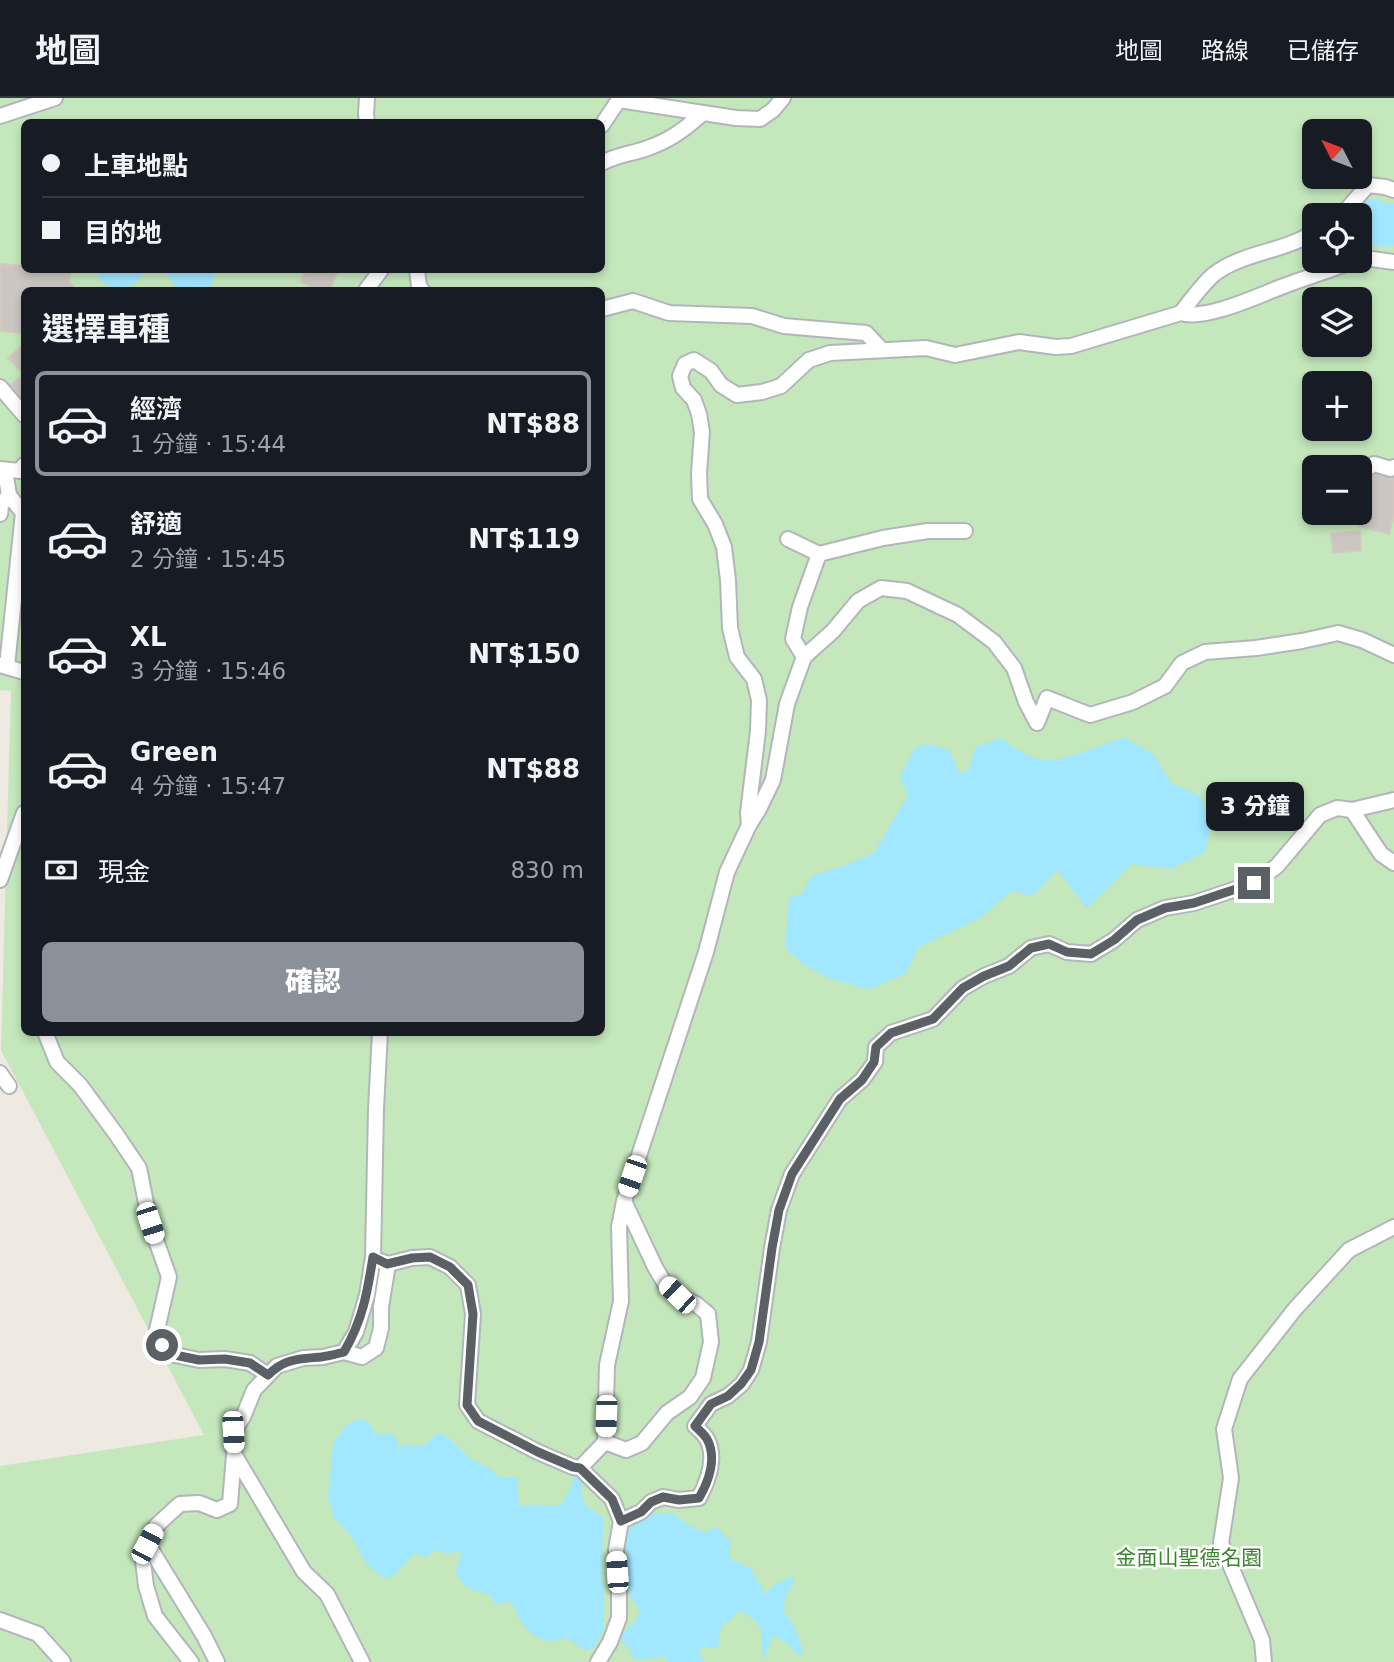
<!DOCTYPE html>
<html lang="zh-TW">
<head>
<meta charset="utf-8">
<style>
  body { margin:0; font-family:"DejaVu Sans","Noto Sans TC",sans-serif; background:#242831; color:#f1f3f6; height:100vh; display:flex; flex-direction:column; font-size:26px; white-space:nowrap }
  * { box-sizing:border-box; margin:0 }
  p { font-size:23px; color:#9ea1a6 }
  .icon { flex:none; width:38px; height:38px; fill:none; stroke:currentColor; stroke-width:2; stroke-linecap:round; stroke-linejoin:round }
  .map { position:relative; flex:1; overflow:hidden }
  .drawer { position:absolute; left:21px; top:189px; width:584px; height:749px; display:flex; flex-direction:column; background:#171b24; border-radius:10px; box-shadow:0 4px 10px #0003 }
  .drawer>* { flex:none }
  .guide { position:absolute; left:21px; top:21px; width:584px; height:154px; border-radius:10px; box-shadow:0 4px 10px #0003; display:grid; align-content:center; height:154px; padding:0 21px; background:#171b24 }
  .needle { width:46px; rotate:312deg }
  .tools { position:absolute; left:1302px; top:21px; display:grid; gap:14px }
  .tools a { display:grid; place-items:center; width:70px; height:70px; border-radius:10px; background:#171b24; box-shadow:0 4px 10px #0003; font-size:35px }
  .end { position:absolute; width:32px; height:32px; margin:-16px; border:9px solid #5a6063; background:#fff; box-shadow:0 0 0 4px #fff }
  .from { border-radius:50% }
  .bubble { position:absolute; height:49px; border-radius:10px; background:#171b24; box-shadow:0 4px 10px #0003; font-size:23px; font-weight:800; line-height:49px; text-align:center }
  .car { position:absolute; width:21px; height:42px; margin:-21px -10px; border-radius:9px; box-shadow:0 0 5px 2px #0007; background:linear-gradient(#fff 24%,#345 0 40%,#fff 0 76%,#345 0 86%,#fff 0) }
  .guide b { display:flex; align-items:center; gap:24px; height:66px; font-size:26px }
  .guide b+b { border-top:2px solid #363941 }
  .guide i { width:18px; height:18px; background:#f1f3f6 }
  ul { padding:0; list-style:none }
  li { display:flex; align-items:center; gap:21px; height:105px; margin:0 14px 10px; padding:0 7px; border:4px solid transparent; border-radius:10px }
  li div { flex:1 }
  li b { display:block; font-size:26px }
  li em { font-style:normal; font-weight:800 }
  li.active { border-color:#8c9099 }
  li>.icon { width:63px; height:63px; stroke-width:1.5 }
  h2 { padding:0 21px; font-size:32px; line-height:84px }
  .pay { display:flex; align-items:center; gap:18px; height:77px; padding:0 21px; font-size:26px }
  .pay p { margin-inline-start:auto }
  .primary-button { display:flex; gap:14px; margin-top:auto; padding:14px 21px }
  .primary-button a { flex:1; height:80px; border-radius:10px; background:#8c9099; color:#fff; font-size:28px; font-weight:800; line-height:80px; text-align:center }
  header { display:flex; align-items:center; gap:42px; box-sizing:border-box; height:98px; padding:0 35px; background:#171b24; border-bottom:2px solid #363941 }
  header strong { font-size:33px }
  nav { display:flex; gap:38px; margin-inline-start:auto; font-size:24px }
  .map>svg:first-child { display:block }
  .green { fill:#c4e7bc; fill-rule:evenodd }
  .water { fill:#a0e7ff }
  .building { fill:#cbc6c1; stroke:#d3c9c0; stroke-width:2 }
  .lines { fill:none; stroke-linecap:round; stroke-linejoin:round }
  .minor-casing { stroke:#b2b6ba; stroke-width:18 }
  .minor { stroke:#fff; stroke-width:14 }
  .route { stroke:#5a6063; stroke-width:9 }
  .labels { text-anchor:middle; dominant-baseline:central; stroke-width:5; stroke-linejoin:round; paint-order:stroke }
  .park-label { font-size:21px; fill:#3c852f; stroke:#fff }
</style>
</head>
<body>
<header>
<strong>地圖</strong>
<nav><a>地圖</a><a>路線</a><a>已儲存</a></nav>
</header>
<div class="map">
<svg width="1394" height="1564" viewBox="0 0 1394 1564">
  <rect width="100%" height="100%" fill="#eee9e1"/>
  <path class="green" d="M0,0H1394V1564H0V1368L204,1337L1,952L11,593L0,592ZM24,24H602V172H24ZM1314,33H1360V79H1314ZM1314,117H1360V163H1314ZM24,192H602V934H24ZM1314,201H1360V247H1314ZM1314,285H1360V331H1314ZM1314,369H1360V415H1314Z"/>
  <g class="water">
    <polygon points="1363,101 1378,101 1384,106 1394,105 1394,148 1385,149 1370,147 1360,128 1360,117 1356,117"/>
    <path d="M95,172H213C217,180 212,187 206,192H179C173,184 166,172 154,172C145,172 142,179 136,184C126,192 109,192 100,182C97,179 97,175 95,172Z"/>
    <path d="M1124,639L1154,657L1171,685L1200,698L1212,728L1204,755L1170,771L1132,766L1087,810L1057,772L1031,799L1013,792L980,820L919,849L905,876L869,891L830,881L803,866L785,850L789,800L802,796L811,778L841,769L874,755L908,697L900,679L915,650L927,646L949,652L959,675L968,673L976,649L1000,640C1013,649 1028,660 1044,662C1059,665 1108,645 1124,639Z"/>
    <path d="M358,1321L368,1324L375,1335L391,1336L398,1343V1351L406,1346C423,1352 427,1346 438,1334L443,1336L451,1342L469,1360L487,1369L500,1380H517L519,1409C531,1405 548,1408 561,1407L571,1389L574,1376L583,1379C579,1404 582,1406 603,1419L602,1480L604,1505L603,1533L594,1550L585,1552L566,1540C561,1541 554,1544 549,1543C528,1540 519,1521 511,1503L495,1506L490,1497L467,1490L455,1475L462,1454L446,1455L435,1452L425,1460L415,1455L391,1480L380,1478L366,1465L349,1435L334,1420L328,1399L333,1345L346,1328Z"/>
    <path d="M653,1415H672L690,1428L705,1435L715,1429L731,1443L729,1460L751,1471L765,1496L773,1488L792,1478L794,1484L785,1499L784,1515L794,1527L803,1554L799,1558C792,1550 784,1541 773,1538L764,1561C757,1532 771,1529 738,1512L733,1520L721,1528L718,1549L697,1551L704,1564H668L666,1559C651,1557 647,1564 633,1561L630,1552L622,1544V1535L633,1526L640,1513L630,1498L626,1484L627,1457L625,1445L628,1432Z"/>
  </g>
  <g class="building">
    <polygon points="0,166 24,168 24,172 70,172 69,183 76,192 24,192 24,235 0,233"/>
    <polygon points="305,172 338,172 330,192 310,192 311,188 301,184"/>
    <polygon points="24,246 24,303 11,287 24,276 8,260"/>
    <polygon points="1375,376 1394,381 1394,416 1389,436 1359,428 1372,379"/>
    <polygon points="1360,433 1361,452 1333,455 1331,436"/>
  </g>
  <g class="lines">
    <g class="minor-casing">
      <g id="minor">
        <polyline points="367,0 366,16 367,24"/>
        <polyline points="619,2 736,20 760,21 773,12 783,0"/>
        <polyline points="0,18 55,0"/>
        <polyline points="602,27 620,0"/>
        <path d="M602,65C616,57 630,56 645,51C669,43 684,32 703,15"/>
        <polyline points="1339,117 1348,110 1368,87 1385,89 1394,92"/>
        <polyline points="1360,162 1372,161 1394,164"/>
        <polyline points="417,172 419,188 422,192"/>
        <polyline points="366,192 381,172"/>
        <polyline points="602,211 633,203 669,215 752,218 784,228 866,235 882,252"/>
        <path d="M1181,215C1191,202 1201,188 1213,177C1242,154 1284,154 1314,134"/>
        <polyline points="0,289 24,317"/>
        <polyline points="0,371 20,373 24,367"/>
        <polyline points="5,373 9,397 23,415 7,568"/>
        <polyline points="1360,388 1363,373 1374,366 1391,371 1394,369"/>
        <polyline points="0,416 1,407 9,397"/>
        <polyline points="788,441 819,456"/>
        <polyline points="804,559 793,541 800,509 819,456 883,440 928,433 965,433"/>
        <polyline points="0,567 24,574"/>
        <polyline points="1352,712 1381,756 1394,765"/>
        <polyline points="749,727 759,711 773,682 787,606 804,559 833,533 858,503 881,490 907,493 958,517 994,544 1014,570 1026,604 1037,625 1047,600 1090,617 1133,604 1165,588 1182,565 1205,554 1256,550 1302,543 1338,535 1362,542 1394,557"/>
        <polyline points="0,782 24,715"/>
        <polyline points="45,934 57,964 80,987 116,1036 139,1070 150,1125 169,1179 157,1232 162,1247 175,1257 199,1262 225,1261 250,1265 268,1277"/>
        <polyline points="0,975 9,988"/>
        <path d="M624,1103L655,1169L665,1186L677,1197L696,1206L708,1216L711,1244L703,1280L690,1299L667,1315L642,1345L626,1352L605,1344L607,1267L621,1203L619,1129L624,1103L706,854L727,774L749,727L748,715L758,633L759,602L754,581L737,559L730,530L728,482L724,449L715,426L700,401L699,375L702,334L699,316L694,302L683,290L680,278L685,266L694,262L711,273L721,287L737,297L762,294L781,288L809,262L830,255L926,250L955,257L1019,244L1056,249L1071,248L1181,215C1204,223 1258,198 1281,189C1305,180 1330,172 1354,163"/>
        <polyline points="388,1166 412,1160 430,1159 450,1169 468,1187 473,1216 467,1307 478,1323 538,1354 573,1369 580,1370"/>
        <polyline points="344,1254 362,1259 376,1250 381,1230 381,1209 388,1166 380,1163"/>
        <path d="M605,1344L580,1370L612,1401L621,1423L641,1414L651,1404L663,1399L679,1402L699,1400C708,1383 717,1360 707,1341C704,1336 699,1332 695,1328L711,1306L728,1298L742,1286L751,1272L759,1244L772,1150L779,1112L792,1076L840,1001L862,982L875,964L876,949L891,935L933,921L963,890L984,878L1009,868L1031,850L1049,846L1067,854L1091,856L1114,842L1137,822L1165,810L1194,805L1254,785L1277,768L1320,717L1337,710L1352,712L1394,702"/>
        <polyline points="147,1445 143,1463 146,1488 155,1518 191,1564"/>
        <polyline points="0,1522 38,1536 63,1564"/>
        <polyline points="217,1564 204,1538 147,1445 156,1428 180,1406 199,1405 217,1412 230,1406 234,1357"/>
        <polyline points="362,1564 327,1496 304,1474 234,1356 233,1334 243,1319 254,1292 277,1268 303,1260 323,1259 344,1254 356,1234 367,1197 373,1159 376,1011 380,934"/>
        <polyline points="598,1564 610,1544 619,1520 619,1494 616,1452 621,1423"/>
        <polyline points="1264,1564 1262,1542 1221,1445 1231,1380 1224,1331 1240,1281 1295,1211 1349,1152 1394,1129"/>
      </g>
    </g>
    <use href="#minor" class="minor"/>
  </g>
  <g class="lines">
    <path class="route" d="M162,1247L175,1257L199,1262L225,1261L250,1265L268,1277C285,1260 299,1261 321,1259C329,1258 336,1256 344,1254C363,1221 367,1196 373,1159L387,1166L412,1160L430,1159L450,1169L468,1187L473,1216L467,1307L478,1323L538,1354L573,1369L580,1370L612,1401L621,1423L641,1414L651,1404L663,1399L679,1402L699,1400C709,1383 717,1360 707,1341C704,1336 699,1332 695,1328L711,1306L728,1298L741,1286L751,1272L759,1244L772,1150L779,1112L792,1076L840,1001L862,982L874,964L876,949L891,935L933,921L963,890L984,878L1009,868L1031,850L1049,846L1067,854L1091,856L1114,842L1137,822L1165,810L1194,805L1254,785"/>
  </g>
  <g class="labels">
    <g class="park-label">
      <text x="1189" y="1460">金面山聖德名園</text>
    </g>
  </g>
</svg>
<div class="tools">
<a><svg class="needle" viewBox="-14 -14 28 28"><path d="M0-13l5 13h-10z" fill="#e53935"/><path d="M0 13l5-13h-10z" fill="#9ea1a6"/></svg></a>
<a><svg class="icon" aria-label="locate" viewBox="0 0 24 24"><circle cx="12" cy="12" r="6"/><path d="M12 2v4M12 18v4M2 12h4M18 12h4"/></svg></a>
<a><svg class="icon" aria-label="layers" viewBox="0 0 24 24"><path d="M12 4l9 5-9 5-9-5zM3 14l9 5 9-5"/></svg></a>
<a>+</a>
<a>−</a>
</div>
<i class="end from" style="left:162px;top:1247px"></i>
<i class="end" style="left:1254px;top:785px"></i>
<div class="bubble" style="left:1206px;top:684px;width:98px">3 分鐘</div>
<i class="car" style="left:632px;top:1078px;rotate:199deg"></i>
<i class="car" style="left:150px;top:1125px;rotate:162deg"></i>
<i class="car" style="left:677px;top:1197px;rotate:314deg"></i>
<i class="car" style="left:606px;top:1318px;rotate:182deg"></i>
<i class="car" style="left:233px;top:1334px;rotate:177deg"></i>
<i class="car" style="left:147px;top:1446px;rotate:28deg"></i>
<i class="car" style="left:617px;top:1474px;rotate:356deg"></i>
<div class="guide">
<b><i class="from"></i>上車地點</b>
<b><i></i>目的地</b>
</div>
<section class="drawer">
<h2>選擇車種</h2>
<ul>
<li class="active"><svg class="icon" aria-label="car" viewBox="0 0 24 24"><path d="M5 17H2v-5l4-1 3-4h7l3 4 3 1v5h-3M9 17h6M6 11h13"/><circle cx="7" cy="17" r="2"/><circle cx="17" cy="17" r="2"/></svg><div><b>經濟</b><p>1 分鐘 · 15:44</p></div><em>NT$88</em></li>
<li><svg class="icon" aria-label="car" viewBox="0 0 24 24"><path d="M5 17H2v-5l4-1 3-4h7l3 4 3 1v5h-3M9 17h6M6 11h13"/><circle cx="7" cy="17" r="2"/><circle cx="17" cy="17" r="2"/></svg><div><b>舒適</b><p>2 分鐘 · 15:45</p></div><em>NT$119</em></li>
<li><svg class="icon" aria-label="car" viewBox="0 0 24 24"><path d="M5 17H2v-5l4-1 3-4h7l3 4 3 1v5h-3M9 17h6M6 11h13"/><circle cx="7" cy="17" r="2"/><circle cx="17" cy="17" r="2"/></svg><div><b>XL</b><p>3 分鐘 · 15:46</p></div><em>NT$150</em></li>
<li><svg class="icon" aria-label="car" viewBox="0 0 24 24"><path d="M5 17H2v-5l4-1 3-4h7l3 4 3 1v5h-3M9 17h6M6 11h13"/><circle cx="7" cy="17" r="2"/><circle cx="17" cy="17" r="2"/></svg><div><b>Green</b><p>4 分鐘 · 15:47</p></div><em>NT$88</em></li>
</ul>
<div class="pay"><svg class="icon" aria-label="cash" viewBox="0 0 24 24"><path d="M3 7h18v10H3z"/><circle cx="12" cy="12" r="2"/></svg>現金<p>830 m</p></div>
<div class="primary-button"><a>確認</a></div>
</section>
</div>
</body>
</html>
